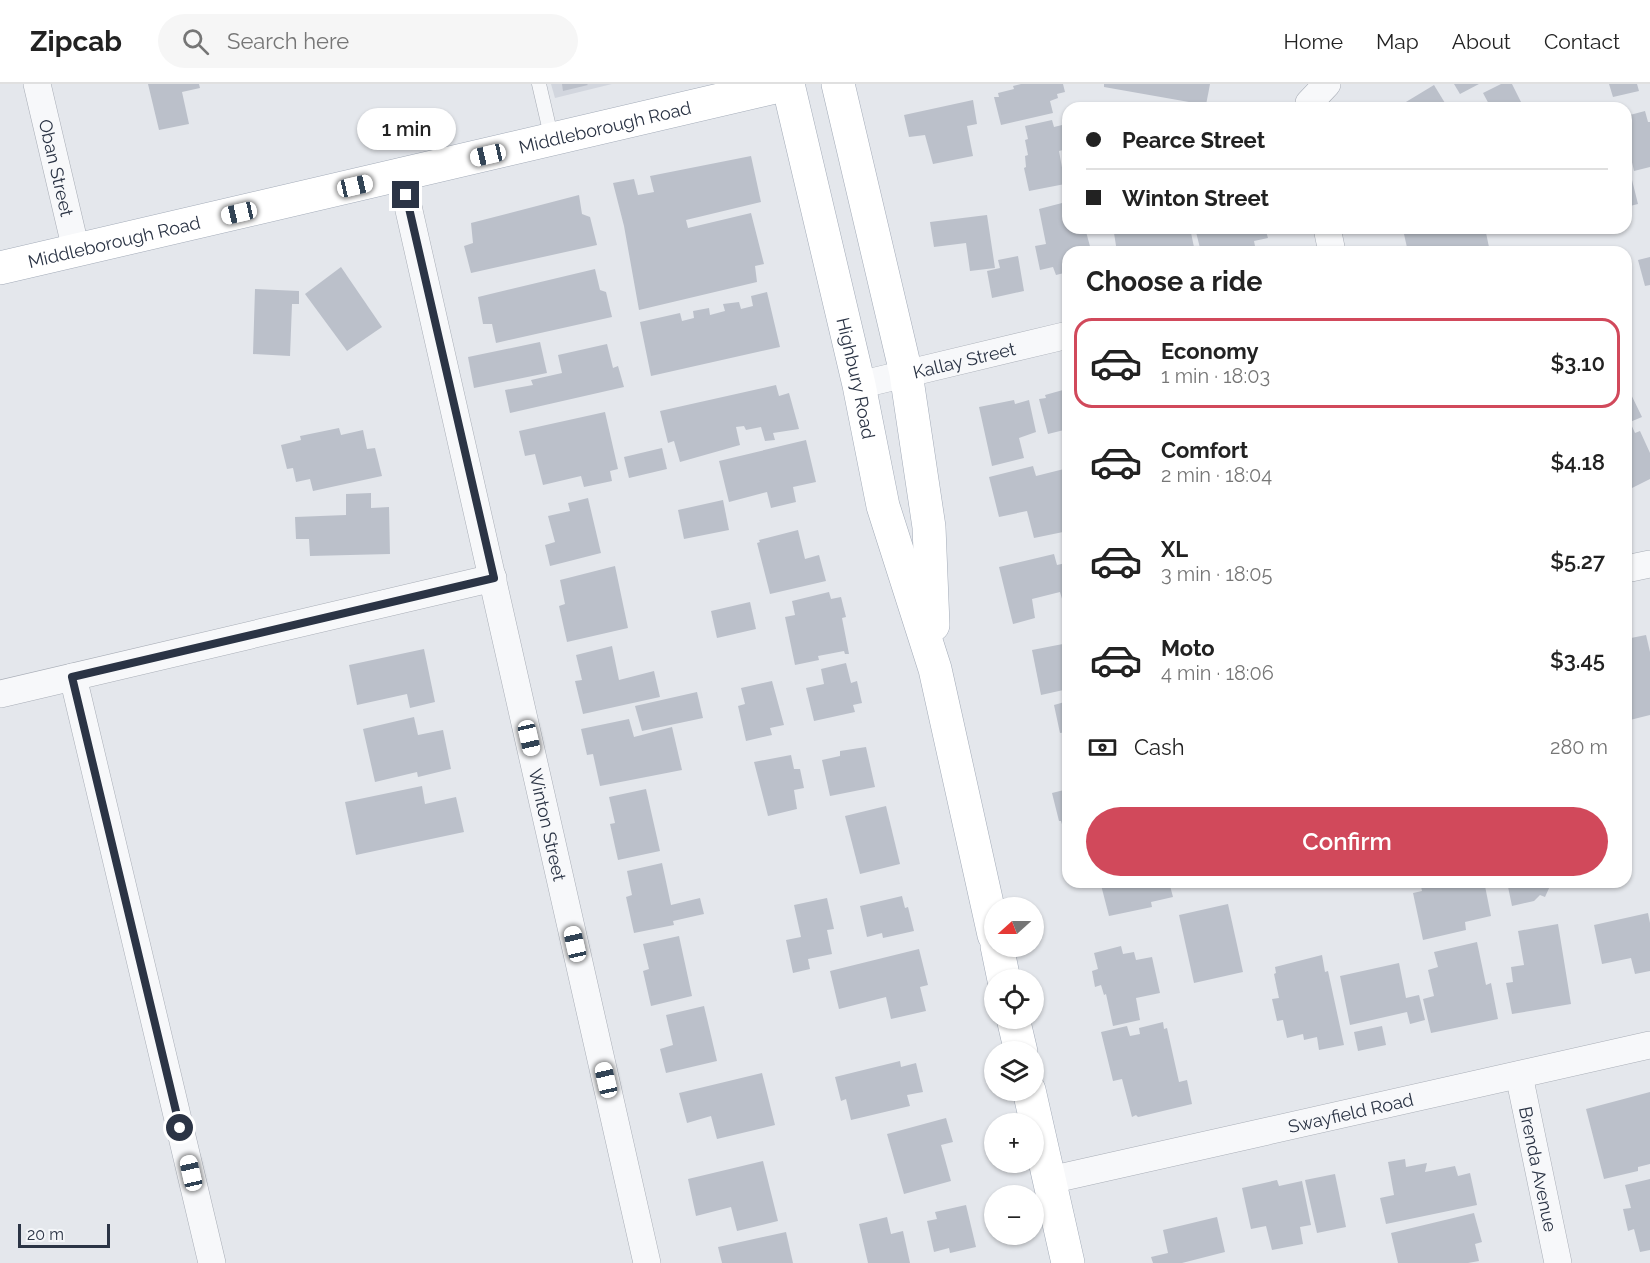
<!DOCTYPE html>
<html lang="en">
<head>
<meta charset="utf-8">
<style>
  body { margin:0; font-family:Raleway,sans-serif; background:#f6f6f6; color:#222; height:100vh; display:flex; flex-direction:column; font-size:22px; white-space:nowrap }
  * { box-sizing:border-box; margin:0 }
  p { font-size:20px; color:#767676 }
  .icon { flex:none; width:33px; height:33px; fill:none; stroke:currentColor; stroke-width:2; stroke-linecap:round; stroke-linejoin:round }
  .map { position:relative; flex:1; overflow:hidden }
  .drawer { position:absolute; left:1062px; top:162px; width:570px; height:642px; display:flex; flex-direction:column; background:#fff; border-radius:18px; box-shadow:0 2px 4px #0004 }
  .drawer>* { flex:none }
  .hud { position:absolute; left:1062px; top:18px; width:570px; height:132px; border-radius:18px; box-shadow:0 2px 4px #0004; display:grid; align-content:center; height:132px; padding:0 24px; background:#fff }
  .needle { width:39px; rotate:249deg }
  .tools { position:absolute; left:984px; top:813px; display:grid; gap:12px }
  .tools a { display:grid; place-items:center; width:60px; height:60px; border-radius:50%; background:#fff; box-shadow:0 2px 4px #0004; font-size:30px }
  .scale { position:absolute; left:18px; bottom:15px; width:92px; box-sizing:border-box; padding-left:6px; border:3px solid #2b3445; border-top:0; font-size:16px; line-height:21px; white-space:nowrap; color:#2b3445; -webkit-text-stroke:4px #f4f6f9; paint-order:stroke }
  .end { position:absolute; width:27px; height:27px; margin:-14px; border:8px solid #2b3445; background:#fff; box-shadow:0 0 0 3px #fff }
  .from { border-radius:50% }
  .bubble { position:absolute; height:42px; border-radius:21px; background:#fff; box-shadow:0 2px 4px #0004; font-size:20px; font-weight:600; line-height:42px; text-align:center }
  .car { position:absolute; width:18px; height:36px; margin:-18px -9px; border-radius:8px; box-shadow:0 0 4px 2px #0007; background:linear-gradient(#fff 24%,#345 0 40%,#fff 0 76%,#345 0 86%,#fff 0) }
  .hud b { display:flex; align-items:center; gap:21px; height:57px; font-size:22px }
  .hud b+b { border-top:2px solid #e0e0e0 }
  .hud i { width:15px; height:15px; background:#222 }
  ul { padding:0; list-style:none }
  li { display:flex; align-items:center; gap:18px; height:90px; margin:0 12px 9px; padding:0 12px; border:3px solid transparent; border-radius:18px }
  li div { flex:1 }
  li b { display:block; font-size:22px }
  li em { font-style:normal; font-weight:600 }
  li.selected { border-color:#d1495b }
  li>.icon { width:54px; height:54px; stroke-width:1.5 }
  h2 { padding:0 24px; font-size:27px; line-height:72px }
  .pay { display:flex; align-items:center; gap:15px; height:66px; padding:0 24px; font-size:22px }
  .pay p { margin-inline-start:auto }
  .primary-button { display:flex; gap:12px; margin-top:auto; padding:12px 24px }
  .primary-button a { flex:1; height:69px; border-radius:36px; background:#d1495b; color:#fff; font-size:24px; font-weight:600; line-height:69px; text-align:center }
  header { display:flex; align-items:center; gap:36px; box-sizing:border-box; height:84px; padding:0 30px; background:#fff; border-bottom:2px solid #e0e0e0 }
  header strong { font-size:28px }
  nav { display:flex; gap:33px; margin-inline-start:auto; font-size:21px }
  .search { width:420px; height:54px; background:#f6f6f6; display:flex; align-items:center; gap:15px; box-sizing:border-box; padding:0 21px; border-radius:33px; color:#767676; font-size:22px }
  .map>svg:first-child { display:block }
  .built { fill:#d2d6de }
  .building { fill:#bbc0ca }
  .lines { fill:none; stroke-linecap:round; stroke-linejoin:round }
  .service-casing { stroke:#a9aeb7; stroke-width:15 }
  .minor-casing { stroke:#a9aeb7; stroke-width:28 }
  .primary-casing { stroke:#a3abb8; stroke-width:34 }
  .service { stroke:#f7f8fa; stroke-width:14 }
  .minor { stroke:#f7f8fa; stroke-width:27 }
  .primary { stroke:#fff; stroke-width:33 }
  .route { stroke:#2b3445; stroke-width:8 }
  .labels { text-anchor:middle; dominant-baseline:central; stroke-width:4.5; stroke-linejoin:round; paint-order:stroke }
  .street-label { font-size:18px; fill:#2b3445; stroke:#f4f6f9 }
</style>
</head>
<body>
<header>
<strong>Zipcab</strong>
<div class="search"><svg class="icon" aria-label="search" viewBox="0 0 24 24"><circle cx="10" cy="10" r="6"/><path d="M15 15l6 6"/></svg>Search here</div>
<nav><a>Home</a><a>Map</a><a>About</a><a>Contact</a></nav>
</header>
<div class="map">
<svg width="1650" height="1179" viewBox="0 0 1650 1179">
  <rect width="100%" height="100%" fill="#e4e7ec"/>
  <polygon class="built" points="551,0 612,0 555,14"/>
  <g class="building">
    <polygon points="148,0 199,0 200,4 182,8 189,40 159,46"/>
    <polygon points="562,0 587,0 588,1 563,7"/>
    <polygon points="1021,0 1063,0 1065,8 1057,10 1058,14 1050,17 1053,29 1001,41 994,13 999,13 998,9 1014,5 1013,2"/>
    <polygon points="1104,0 1210,0 1206,21 1104,3"/>
    <polygon points="1454,0 1479,0 1460,10"/>
    <polygon points="1501,0 1512,0 1522,20 1524,19 1526,24 1491,24 1483,9"/>
    <polygon points="1609,0 1637,0 1639,7 1613,13"/>
    <polygon points="1434,1 1448,24 1396,24"/>
    <polygon points="973,16 977,40 967,42 973,72 933,80 925,51 909,53 904,31"/>
    <polygon points="1645,27 1648,38 1650,38 1650,83 1634,87 1626,52 1626,32"/>
    <polygon points="1052,36 1054,43 1062,41 1067,65 1059,67 1065,100 1029,107 1024,84 1026,83 1025,72 1028,71 1025,56 1028,55 1025,42"/>
    <polygon points="751,72 761,118 686,136 688,144 751,129 764,180 755,182 757,198 639,226 624,142 613,99 634,95 638,111 654,108 650,92"/>
    <polygon points="1632,96 1638,120 1626,123 1626,98"/>
    <polygon points="579,111 582,130 590,133 597,161 471,189 464,162 473,159 471,139"/>
    <polygon points="1062,119 1065,131 1068,130 1068,144 1073,144 1074,146 1085,144 1091,166 1068,168 1068,188 1056,191 1053,183 1040,186 1035,162 1046,160 1039,125"/>
    <polygon points="987,131 995,184 970,187 966,159 934,163 930,138"/>
    <polygon points="1135,144 1190,144 1195,168 1117,168 1114,149"/>
    <polygon points="1195,144 1265,144 1268,154 1254,157 1255,162 1230,168 1201,168"/>
    <polygon points="1430,144 1485,144 1490,168 1408,168 1404,150"/>
    <polygon points="1018,172 1024,207 992,214 987,187 1000,184 998,176"/>
    <polygon points="1650,173 1650,201 1645,202 1638,176"/>
    <polygon points="341,183 382,243 347,267 305,210"/>
    <polygon points="595,185 600,206 606,208 612,233 496,259 492,240 483,240 478,213"/>
    <polygon points="255,205 299,207 299,220 292,220 290,272 253,270"/>
    <polygon points="767,208 780,263 651,292 640,238 680,229 682,237 694,234 693,227 709,224 710,231 725,227 723,220 739,218 741,225 753,222 751,212"/>
    <polygon points="540,258 547,289 474,304 468,273"/>
    <polygon points="607,260 613,284 618,282 624,303 510,329 505,306 533,301 531,296 562,289 558,271"/>
    <polygon points="1626,300 1642,333 1630,338 1635,349 1640,347 1650,369 1650,395 1626,407"/>
    <polygon points="776,301 779,312 789,309 799,345 773,349 775,356 765,357 761,343 746,346 744,342 736,343 740,361 680,378 674,357 668,359 660,327"/>
    <polygon points="1063,306 1063,309 1068,308 1068,345 1048,350 1039,315 1046,314 1045,311"/>
    <polygon points="1014,316 1015,320 1029,316 1036,348 1019,354 1024,374 992,382 979,323"/>
    <polygon points="605,328 618,385 610,387 612,397 584,403 581,392 543,401 535,370 525,372 519,347"/>
    <polygon points="339,344 341,351 363,346 367,365 375,364 382,392 313,407 310,395 296,398 293,384 287,385 281,361 301,356 300,352"/>
    <polygon points="806,356 816,398 793,403 796,418 771,424 767,408 729,418 719,377"/>
    <polygon points="662,364 667,385 629,394 624,373"/>
    <polygon points="1033,382 1036,392 1068,384 1068,447 1034,454 1027,427 999,433 989,393"/>
    <polygon points="371,409 371,424 389,423 390,470 310,472 309,455 296,455 295,433 346,431 346,410"/>
    <polygon points="588,414 601,469 550,482 545,461 555,458 548,432 570,427 568,419"/>
    <polygon points="723,416 729,446 684,455 678,426"/>
    <polygon points="798,446 805,475 819,471 826,497 770,510 757,459 760,458 759,456"/>
    <polygon points="1054,470 1057,481 1066,479 1068,485 1068,524 1065,525 1060,508 1032,515 1035,534 1013,540 999,483"/>
    <polygon points="615,482 628,544 567,558 559,522 565,520 560,496"/>
    <polygon points="829,508 831,515 841,513 846,533 842,534 849,570 845,570 844,567 818,572 819,576 795,581 785,533 795,531 792,517"/>
    <polygon points="750,518 756,545 717,554 711,527"/>
    <polygon points="1646,551 1650,568 1650,631 1626,637 1626,555"/>
    <polygon points="1068,559 1068,605 1041,611 1032,566"/>
    <polygon points="612,562 619,596 654,587 660,613 583,630 575,597 582,596 576,571"/>
    <polygon points="424,565 435,618 410,624 407,610 357,621 349,581"/>
    <polygon points="846,579 851,599 857,597 862,619 853,621 855,628 814,637 806,604 824,600 821,585"/>
    <polygon points="772,597 784,641 770,644 772,651 746,657 738,622 745,620 741,604"/>
    <polygon points="697,608 703,634 642,647 635,622"/>
    <polygon points="1068,617 1068,648 1060,649 1054,621"/>
    <polygon points="414,633 418,651 443,646 451,685 418,693 417,688 375,698 363,645"/>
    <polygon points="629,635 634,653 672,643 682,686 600,702 593,670 587,671 581,645"/>
    <polygon points="866,663 875,703 830,712 822,676 840,672 840,667"/>
    <polygon points="791,671 794,685 800,685 804,704 794,706 797,725 768,732 754,678"/>
    <polygon points="422,702 425,720 456,713 464,748 356,771 345,718"/>
    <polygon points="646,705 660,767 618,776 610,740 615,739 609,713"/>
    <polygon points="1068,705 1068,753 1066,754 1061,737 1059,737 1052,709"/>
    <polygon points="886,722 900,780 860,790 845,732"/>
    <polygon points="662,779 671,821 700,814 704,830 673,837 674,841 634,849 626,813 632,811 627,787"/>
    <polygon points="1085,798 1169,798 1173,813 1151,818 1152,823 1109,832 1101,801 1087,804"/>
    <polygon points="1420,798 1481,798 1482,803 1485,802 1491,832 1465,838 1466,846 1423,856 1413,809 1422,807"/>
    <polygon points="1507,798 1563,798 1563,799 1550,802 1545,813 1540,811 1534,817 1512,822"/>
    <polygon points="902,812 905,824 908,823 914,847 883,854 882,849 867,853 860,822"/>
    <polygon points="827,814 834,845 827,846 832,870 808,875 810,885 793,889 786,856 801,853 794,821"/>
    <polygon points="1228,820 1243,888 1194,899 1179,831"/>
    <polygon points="1648,829 1650,839 1650,887 1635,890 1631,874 1602,880 1594,841"/>
    <polygon points="1558,840 1571,920 1512,930 1506,899 1513,898 1511,883 1524,881 1518,847"/>
    <polygon points="679,852 692,912 651,922 643,887 649,885 643,860"/>
    <polygon points="1477,858 1486,901 1491,899 1498,935 1431,949 1423,915 1434,912 1428,886 1438,883 1434,868"/>
    <polygon points="1121,862 1123,870 1134,868 1136,876 1152,873 1160,909 1136,914 1140,936 1113,942 1106,910 1104,911 1101,901 1095,903 1092,887 1098,885 1094,869"/>
    <polygon points="919,865 928,901 920,903 926,927 891,935 886,913 839,925 830,887"/>
    <polygon points="1322,871 1325,888 1328,887 1344,961 1319,966 1317,953 1304,956 1303,950 1287,954 1283,936 1277,937 1272,915 1279,914 1274,890 1276,889 1275,883"/>
    <polygon points="1399,879 1406,914 1419,911 1425,936 1410,940 1407,928 1350,941 1340,892"/>
    <polygon points="704,922 717,977 666,989 660,965 673,961 666,931"/>
    <polygon points="1163,938 1164,945 1167,944 1179,998 1187,996 1192,1020 1138,1033 1136,1031 1132,1033 1122,995 1113,997 1101,948 1127,942 1130,952 1140,950 1139,944"/>
    <polygon points="1382,942 1386,961 1358,967 1354,948"/>
    <polygon points="900,977 901,983 916,979 923,1008 907,1011 910,1022 851,1036 846,1015 841,1017 835,993"/>
    <polygon points="762,989 775,1041 717,1055 711,1032 687,1039 679,1009"/>
    <polygon points="1650,1008 1650,1080 1638,1083 1638,1087 1604,1095 1586,1025"/>
    <polygon points="946,1034 953,1058 941,1061 951,1097 904,1110 887,1050"/>
    <polygon points="1405,1075 1406,1083 1427,1079 1425,1088 1455,1082 1458,1092 1470,1089 1477,1121 1386,1140 1380,1114 1394,1111 1388,1078"/>
    <polygon points="763,1077 778,1137 737,1147 731,1123 696,1132 688,1095"/>
    <polygon points="1335,1090 1346,1143 1317,1149 1305,1096"/>
    <polygon points="1650,1095 1650,1166 1640,1168 1634,1145 1628,1147 1623,1125 1631,1124 1625,1101"/>
    <polygon points="1277,1096 1279,1102 1302,1097 1311,1141 1300,1143 1303,1160 1272,1166 1266,1142 1251,1145 1242,1104"/>
    <polygon points="966,1121 976,1163 950,1169 949,1164 934,1168 927,1137 937,1135 935,1128"/>
    <polygon points="1474,1129 1482,1158 1475,1160 1479,1177 1468,1179 1398,1179 1391,1149"/>
    <polygon points="887,1133 891,1150 903,1147 910,1179 868,1179 859,1140"/>
    <polygon points="1217,1133 1225,1168 1182,1179 1153,1179 1151,1173 1168,1169 1163,1146"/>
    <polygon points="786,1148 793,1179 722,1179 718,1163"/>
  </g>
  <g class="lines">
    <g class="service-casing">
      <polyline id="service" points="539,0 552,56"/>
    </g>
    <g class="minor-casing">
      <g id="minor">
        <path id="s1" d="M37,0L76,166"/>
        <polyline points="1309,24 1309,19 1327,0"/>
        <path id="s2" d="M401,91L647,1179"/>
        <polyline points="1327,144 1332,168"/>
        <path id="s3" d="M859,301L1068,251"/>
        <polyline points="1626,485 1650,480"/>
        <polyline points="73,593 212,1179"/>
        <polyline points="0,610 493,494"/>
        <path id="s4" d="M1519,991L1558,1179"/>
        <path id="s5" d="M1050,1096L1650,961"/>
      </g>
    </g>
    <g class="primary-casing">
      <g id="primary">
        <path id="s6" d="M788,0L859,301L883,422L935,585L994,851"/>
        <polyline points="838,0 906,289 929,443 933,541"/>
        <path id="s7" d="M0,184L788,0"/>
        <polyline points="997,862 1004,896"/>
        <polyline points="1013,934 1021,968"/>
        <polyline points="1029,1006 1068,1179"/>
      </g>
    </g>
    <use href="#service" class="service"/>
    <use href="#minor" class="minor"/>
    <use href="#primary" class="primary"/>
  </g>
  <g class="lines">
    <polyline class="route" points="180,1044 72,593 494,494 406,111"/>
  </g>
  <g class="labels">
    <g class="street-label">
      <text stroke="none"><textPath href="#s7" startOffset="621">Middleborough Road</textPath></text>
      <text stroke="none"><textPath href="#s1" startOffset="86">Oban Street</textPath></text>
      <text stroke="none"><textPath href="#s7" startOffset="117">Middleborough Road</textPath></text>
      <text stroke="none"><textPath href="#s3" startOffset="108">Kallay Street</textPath></text>
      <text stroke="none"><textPath href="#s6" startOffset="302">Highbury Road</textPath></text>
      <text stroke="none"><textPath href="#s2" startOffset="666">Winton Street</textPath></text>
      <text stroke="none"><textPath href="#s5" startOffset="308">Swayfield Road</textPath></text>
      <text stroke="none"><textPath href="#s4" startOffset="96">Brenda Avenue</textPath></text>
    </g>
  </g>
</svg>
<div class="tools">
<a><svg class="needle" viewBox="-14 -14 28 28"><path d="M0-13l5 13h-10z" fill="#e53935"/><path d="M0 13l5-13h-10z" fill="#767676"/></svg></a>
<a><svg class="icon" aria-label="locate" viewBox="0 0 24 24"><circle cx="12" cy="12" r="6"/><path d="M12 2v4M12 18v4M2 12h4M18 12h4"/></svg></a>
<a><svg class="icon" aria-label="layers" viewBox="0 0 24 24"><path d="M12 4l9 5-9 5-9-5zM3 14l9 5 9-5"/></svg></a>
<a>+</a>
<a>−</a>
</div>
<div class="scale">20 m</div>
<i class="end from" style="left:180px;top:1044px"></i>
<i class="end" style="left:406px;top:111px"></i>
<div class="bubble" style="left:357px;top:24px;width:99px">1 min</div>
<i class="car" style="left:488px;top:71px;rotate:257deg"></i>
<i class="car" style="left:355px;top:102px;rotate:77deg"></i>
<i class="car" style="left:239px;top:129px;rotate:257deg"></i>
<i class="car" style="left:529px;top:654px;rotate:167deg"></i>
<i class="car" style="left:575px;top:860px;rotate:347deg"></i>
<i class="car" style="left:606px;top:996px;rotate:347deg"></i>
<i class="car" style="left:191px;top:1089px;rotate:347deg"></i>
<div class="hud">
<b><i class="from"></i>Pearce Street</b>
<b><i></i>Winton Street</b>
</div>
<section class="drawer">
<h2>Choose a ride</h2>
<ul>
<li class="selected"><svg class="icon" aria-label="car" viewBox="0 0 24 24"><path d="M5 17H2v-5l4-1 3-4h7l3 4 3 1v5h-3M9 17h6M6 11h13"/><circle cx="7" cy="17" r="2"/><circle cx="17" cy="17" r="2"/></svg><div><b>Economy</b><p>1 min · 18:03</p></div><em>$3.10</em></li>
<li><svg class="icon" aria-label="car" viewBox="0 0 24 24"><path d="M5 17H2v-5l4-1 3-4h7l3 4 3 1v5h-3M9 17h6M6 11h13"/><circle cx="7" cy="17" r="2"/><circle cx="17" cy="17" r="2"/></svg><div><b>Comfort</b><p>2 min · 18:04</p></div><em>$4.18</em></li>
<li><svg class="icon" aria-label="car" viewBox="0 0 24 24"><path d="M5 17H2v-5l4-1 3-4h7l3 4 3 1v5h-3M9 17h6M6 11h13"/><circle cx="7" cy="17" r="2"/><circle cx="17" cy="17" r="2"/></svg><div><b>XL</b><p>3 min · 18:05</p></div><em>$5.27</em></li>
<li><svg class="icon" aria-label="car" viewBox="0 0 24 24"><path d="M5 17H2v-5l4-1 3-4h7l3 4 3 1v5h-3M9 17h6M6 11h13"/><circle cx="7" cy="17" r="2"/><circle cx="17" cy="17" r="2"/></svg><div><b>Moto</b><p>4 min · 18:06</p></div><em>$3.45</em></li>
</ul>
<div class="pay"><svg class="icon" aria-label="cash" viewBox="0 0 24 24"><path d="M3 7h18v10H3z"/><circle cx="12" cy="12" r="2"/></svg>Cash<p>280 m</p></div>
<div class="primary-button"><a>Confirm</a></div>
</section>
</div>
</body>
</html>
